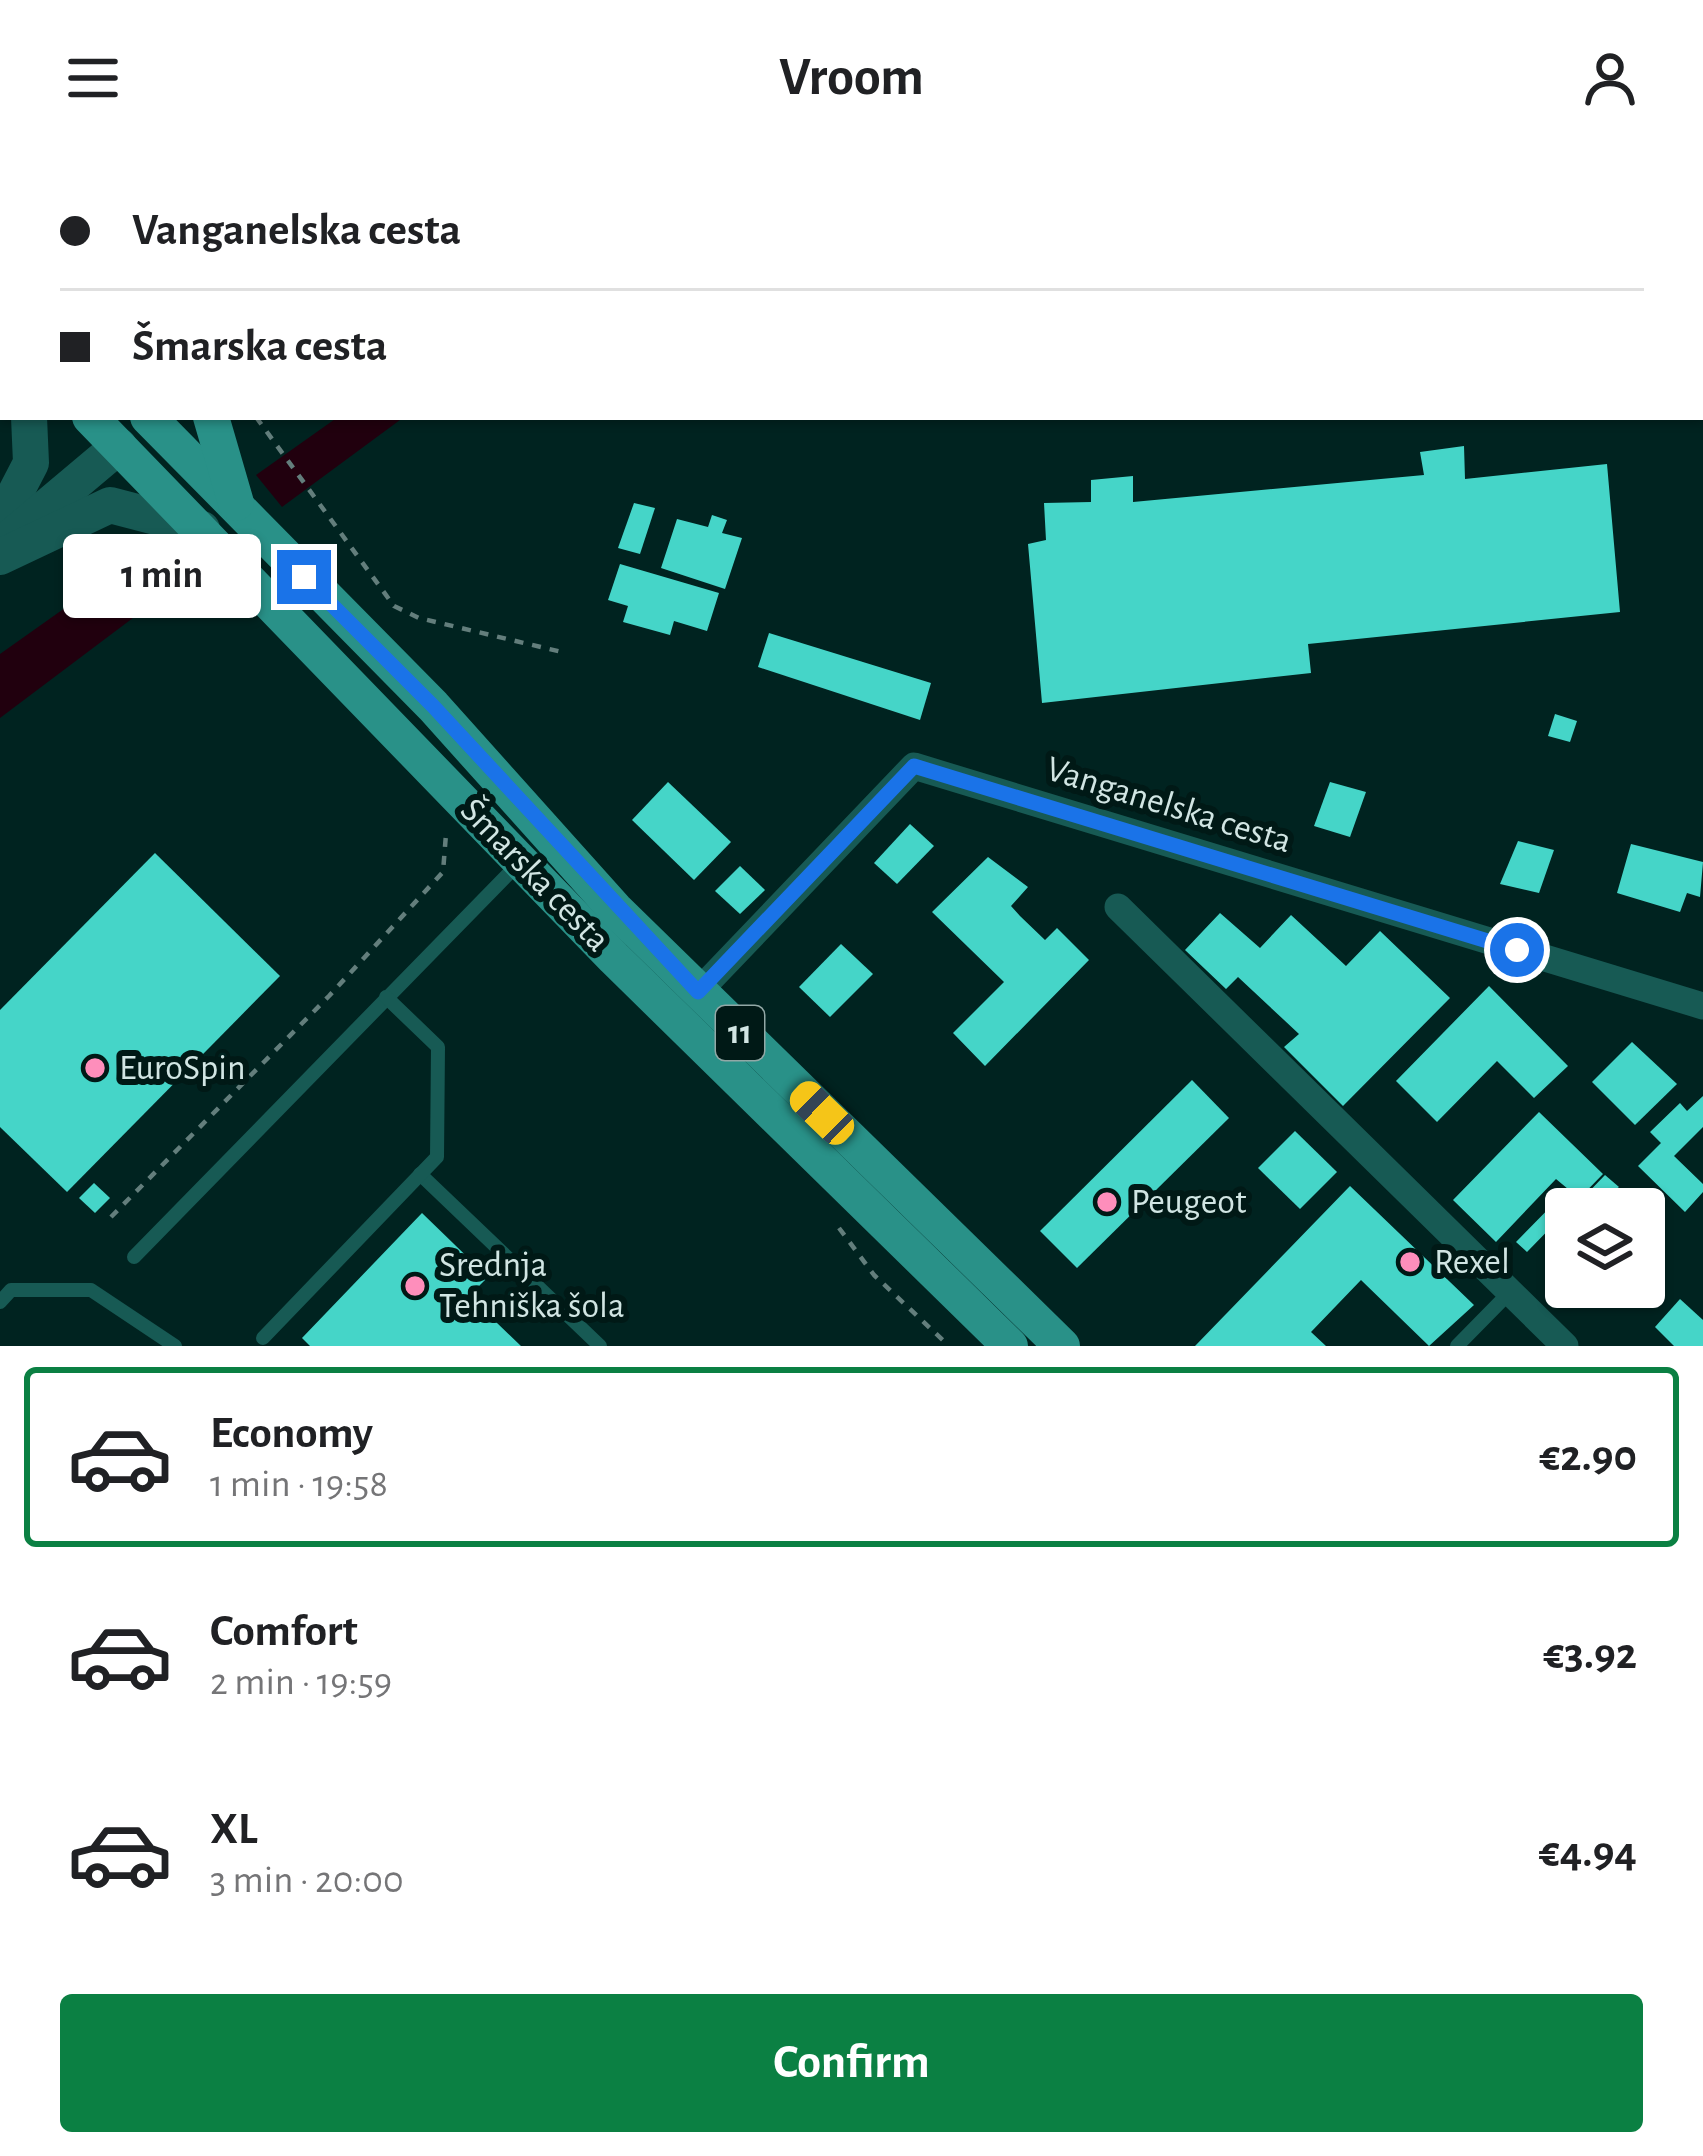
<!DOCTYPE html>
<html lang="en">
<head>
<meta charset="utf-8">
<style>
  body { margin:0; font-family:"Alegreya Sans",sans-serif; background:#f6f6f6; color:#202124; height:100vh; display:flex; flex-direction:column; font-size:45px; white-space:nowrap }
  * { box-sizing:border-box; margin:0 }
  p { font-size:39px; color:#757577 }
  .icon { flex:none; width:66px; height:66px; fill:none; stroke:currentColor; stroke-width:2; stroke-linecap:round; stroke-linejoin:round }
  .map { position:relative; height:1190px; overflow:hidden }
  .details { display:flex; flex-direction:column; background:#fff; flex:1 }
  .details>* { flex:none }
  .hud { position:absolute; left:0px; top:0px; width:1704px; height:264px; box-shadow:0 3px 9px #0004; display:grid; align-content:center; height:264px; padding:0 60px; background:#fff }
  .fabs { position:absolute; left:1545px; top:1032px; display:grid; gap:24px }
  .fabs a { display:grid; place-items:center; width:120px; height:120px; border-radius:12px; background:#fff; box-shadow:0 3px 9px #0004; font-size:60px }
  .end { position:absolute; width:54px; height:54px; margin:-27px; border:15px solid #1a73e8; background:#fff; box-shadow:0 0 0 6px #fff }
  .from { border-radius:50% }
  .bubble { position:absolute; height:84px; border-radius:12px; background:#fff; box-shadow:0 3px 9px #0004; font-size:39px; font-weight:700; line-height:84px; text-align:center }
  .car { position:absolute; width:36px; height:72px; margin:-36px -18px; border-radius:15px; box-shadow:0 0 9px 3px #0007; background:linear-gradient(#f5c518 24%,#345 0 40%,#f5c518 0 76%,#345 0 86%,#f5c518 0) }
  .hud b { display:flex; align-items:center; gap:42px; height:114px; font-size:45px }
  .hud b+b { border-top:3px solid #e0e0e0 }
  .hud i { width:30px; height:30px; background:#202124 }
  ul { padding:21px 0 0; list-style:none }
  li { display:flex; align-items:center; gap:36px; height:180px; margin:0 24px 18px; padding:0 36px; border:6px solid transparent; border-radius:12px }
  li div { flex:1 }
  li b { display:block; font-size:45px }
  li em { font-style:normal; font-weight:700 }
  li.selected { border-color:#0b8043 }
  li>.icon { width:108px; height:108px; stroke-width:1.5 }
  .button { display:flex; gap:24px; margin-top:auto; padding:24px 60px }
  .button a { flex:1; height:138px; border-radius:12px; background:#0b8043; color:#fff; font-size:48px; font-weight:700; line-height:138px; text-align:center }
  header { display:flex; justify-content:space-between; align-items:center; height:156px; padding:0 60px; background:#fff; font-size:54px; font-weight:700 }
  .map>svg:first-child { display:block }
  .water { fill:#21000e }
  .building { fill:#45d5c8 }
  .lines { fill:none; stroke-linecap:round; stroke-linejoin:round }
  .path { stroke:#637e7c; stroke-width:4.5; stroke-dasharray:9 9; stroke-linecap:butt }
  .service { stroke:#175a54; stroke-width:14 }
  .minor { stroke:#175a54; stroke-width:27 }
  .tertiary { stroke:#175a54; stroke-width:36 }
  .primary { stroke:#299188; stroke-width:36 }
  .route { stroke:#1a73e8; stroke-width:15 }
  .poi-dot { fill:#fe8ebb; stroke:#001916; stroke-width:4.5 }
  .labels { text-anchor:middle; dominant-baseline:central; stroke-width:12; stroke-linejoin:round; paint-order:stroke }
  .shield { fill:#001916; stroke:#92a8a6; stroke-width:3 }
  .shield-label { font-size:33px; font-weight:bold; fill:#d1e5e3 }
  .street-label { font-size:36px; fill:#d1e5e3; stroke:#001916 }
  .poi-label { font-size:36px; fill:#d1e5e3; stroke:#001916; text-anchor:start }
</style>
</head>
<body>
<header><svg class="icon" aria-label="menu" viewBox="0 0 24 24"><path d="M4 6h16M4 12h16M4 18h16"/></svg>Vroom<svg class="icon" aria-label="person" viewBox="0 0 24 24"><circle cx="12" cy="8" r="4"/><path d="M4 21q1-7 8-7t8 7"/></svg></header>
<div class="map">
<svg width="1703" height="1190" viewBox="0 0 1703 1190">
  <rect width="100%" height="100%" fill="#002320"/>
  <g class="water">
    <polygon points="338,261 404,261 282,351 256,319"/>
    <polygon points="151,391 190,419 0,562 0,498"/>
  </g>
  <g class="building">
    <polygon points="1464,290 1465,323 1607,308 1620,456 1308,488 1311,517 1042,547 1028,388 1046,384 1044,347 1091,346 1091,324 1133,320 1133,346 1424,319 1420,296"/>
    <polygon points="634,347 655,352 640,398 618,392"/>
    <polygon points="712,359 727,364 722,377 742,382 725,433 661,412 677,363 708,371"/>
    <polygon points="620,408 719,437 707,475 674,465 670,479 623,466 628,450 608,444"/>
    <polygon points="769,477 931,527 920,564 758,511"/>
    <polygon points="1555,558 1577,565 1570,586 1548,580"/>
    <polygon points="668,626 731,686 694,724 632,664"/>
    <polygon points="1330,626 1366,636 1350,681 1314,670"/>
    <polygon points="910,668 934,690 897,728 874,707"/>
    <polygon points="1518,685 1554,694 1539,737 1500,728"/>
    <polygon points="1631,688 1703,706 1700,741 1687,737 1680,756 1617,737"/>
    <polygon points="155,697 280,820 67,1036 0,971 0,854"/>
    <polygon points="988,701 1028,731 1011,750 1020,760 1045,784 1057,772 1089,804 985,910 953,877 1004,826 932,756"/>
    <polygon points="740,710 765,734 740,758 715,735"/>
    <polygon points="1220,757 1260,792 1291,759 1346,810 1380,775 1450,842 1343,950 1284,891 1299,878 1238,821 1226,833 1185,794"/>
    <polygon points="841,788 873,818 830,861 799,831"/>
    <polygon points="1489,830 1568,910 1534,942 1497,905 1437,966 1396,925"/>
    <polygon points="1632,886 1677,928 1635,969 1592,926"/>
    <polygon points="1192,924 1229,962 1077,1112 1040,1075"/>
    <polygon points="1703,940 1703,971 1674,1000 1703,1028 1703,1036 1685,1056 1638,1010 1661,987 1650,976 1680,947 1687,955"/>
    <polygon points="1539,956 1603,1018 1527,1096 1516,1086 1568,1033 1556,1023 1496,1086 1453,1044"/>
    <polygon points="1295,975 1337,1016 1300,1053 1258,1012"/>
    <polygon points="1605,1019 1619,1031 1590,1053 1581,1044"/>
    <polygon points="94,1027 110,1042 95,1057 79,1042"/>
    <polygon points="1350,1030 1474,1149 1429,1190 1361,1124 1311,1176 1326,1190 1195,1190"/>
    <polygon points="422,1057 488,1121 469,1140 521,1190 310,1190 302,1182"/>
    <polygon points="1566,1074 1566,1115 1545,1094"/>
    <polygon points="1680,1143 1703,1164 1703,1190 1674,1190 1655,1171"/>
  </g>
  <g class="lines">
    <g class="path">
      <polyline points="226,0 227,3"/>
      <polyline points="0,232 3,237"/>
      <polyline points="256,261 394,450 419,462 566,497"/>
      <polyline points="111,1061 329,840 443,716 446,678"/>
      <polyline points="839,1072 874,1119 949,1190"/>
    </g>
    <g class="service">
      <polyline points="420,1018 600,1190"/>
      <polyline points="134,1101 520,706"/>
      <polyline points="0,1146 11,1134 91,1134 175,1190"/>
      <polyline points="263,1182 437,1001 438,891 386,841"/>
      <polyline points="1457,1190 1510,1136"/>
    </g>
    <g class="minor">
      <polyline points="1118,751 1565,1190"/>
      <polyline points="698,836 914,610 1703,850"/>
    </g>
    <g class="tertiary">
      <polyline points="0,367 31,307 29,261"/>
      <polyline points="12,380 119,290"/>
      <polyline points="0,401 110,349 202,373"/>
    </g>
    <g class="primary">
      <polyline points="178,0 178,3"/>
      <polyline points="0,112 3,115"/>
      <polyline points="0,170 3,173"/>
      <polyline points="90,261 614,802 1010,1190"/>
      <polyline points="148,261 433,550 615,753 1062,1190"/>
      <polyline points="211,261 236,347"/>
    </g>
  </g>
  <g class="lines">
    <polyline class="route" points="304,421 433,550 698,836 914,610 1517,794"/>
  </g>
  <g class="poi-dot">
    <circle cx="95" cy="912" r="12"/>
    <circle cx="1107" cy="1046" r="12"/>
    <circle cx="1410" cy="1106" r="12"/>
    <circle cx="415" cy="1130" r="12"/>
  </g>
  <g class="labels">
    <rect class="shield" x="716" y="850" width="48" height="54" rx="9"/>
    <g class="shield-label">
      <text x="740" y="877">11</text>
    </g>
    <g class="street-label">
      <text transform="translate(1169 649) rotate(17)">Vanganelska cesta</text>
      <text transform="translate(535 719) rotate(46)">Šmarska cesta</text>
    </g>
    <g class="poi-label">
      <text x="119" y="912">EuroSpin</text>
      <text x="1131" y="1046">Peugeot</text>
      <text x="1434" y="1106">Rexel</text>
      <text x="439" y="1109">Srednja<tspan x="439" dy="41">Tehniška šola</tspan></text>
    </g>
  </g>
</svg>
<div class="fabs">
<a><svg class="icon" aria-label="layers" viewBox="0 0 24 24"><path d="M12 4l9 5-9 5-9-5zM3 14l9 5 9-5"/></svg></a>
</div>
<i class="end from" style="left:1517px;top:794px"></i>
<i class="end" style="left:304px;top:421px"></i>
<div class="bubble" style="left:63px;top:378px;width:198px">1 min</div>
<i class="car" style="left:822px;top:957px;rotate:314deg"></i>
<div class="hud">
<b><i class="from"></i>Vanganelska cesta</b>
<b><i></i>Šmarska cesta</b>
</div>
</div>
<section class="details">
<ul>
<li class="selected"><svg class="icon" aria-label="car" viewBox="0 0 24 24"><path d="M5 17H2v-5l4-1 3-4h7l3 4 3 1v5h-3M9 17h6M6 11h13"/><circle cx="7" cy="17" r="2"/><circle cx="17" cy="17" r="2"/></svg><div><b>Economy</b><p>1 min · 19:58</p></div><em>€2.90</em></li>
<li><svg class="icon" aria-label="car" viewBox="0 0 24 24"><path d="M5 17H2v-5l4-1 3-4h7l3 4 3 1v5h-3M9 17h6M6 11h13"/><circle cx="7" cy="17" r="2"/><circle cx="17" cy="17" r="2"/></svg><div><b>Comfort</b><p>2 min · 19:59</p></div><em>€3.92</em></li>
<li><svg class="icon" aria-label="car" viewBox="0 0 24 24"><path d="M5 17H2v-5l4-1 3-4h7l3 4 3 1v5h-3M9 17h6M6 11h13"/><circle cx="7" cy="17" r="2"/><circle cx="17" cy="17" r="2"/></svg><div><b>XL</b><p>3 min · 20:00</p></div><em>€4.94</em></li>
</ul>
<div class="button"><a>Confirm</a></div>
</section>
</body>
</html>
